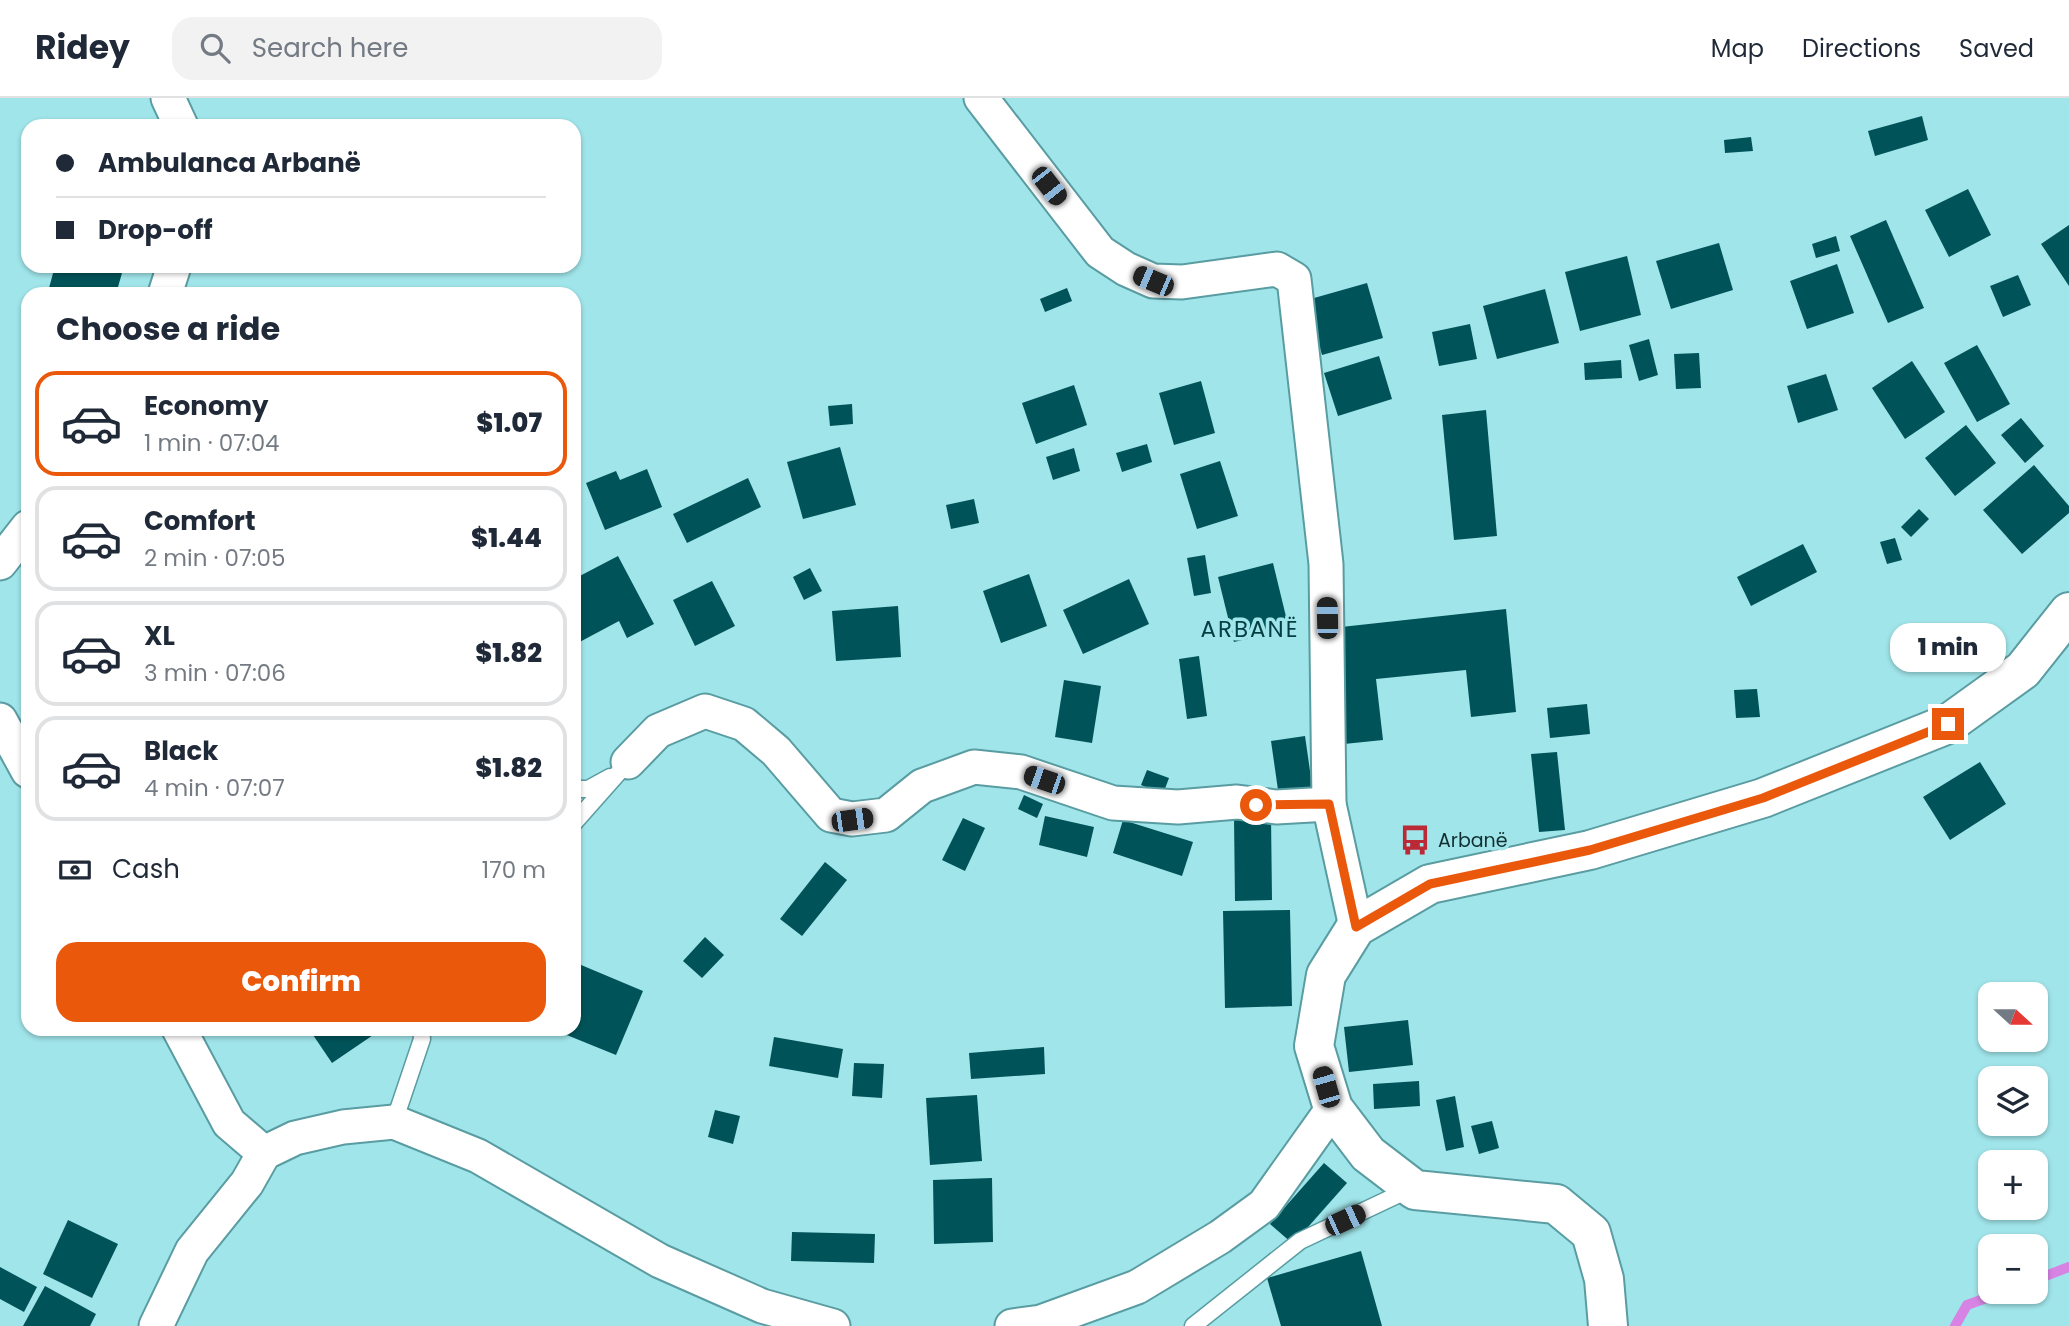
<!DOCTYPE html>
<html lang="en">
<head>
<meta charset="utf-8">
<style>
  body { margin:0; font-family:Poppins,sans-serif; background:#f2f2f3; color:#1f2937; height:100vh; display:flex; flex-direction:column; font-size:26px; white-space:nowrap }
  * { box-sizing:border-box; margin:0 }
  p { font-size:23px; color:#747a83 }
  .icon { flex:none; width:38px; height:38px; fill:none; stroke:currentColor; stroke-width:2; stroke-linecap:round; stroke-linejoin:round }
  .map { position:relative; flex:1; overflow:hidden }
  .side { position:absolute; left:21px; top:189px; width:560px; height:749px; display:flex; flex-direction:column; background:#fff; border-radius:21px; box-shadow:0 2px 5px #0004 }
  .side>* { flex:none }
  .banner { position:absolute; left:21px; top:21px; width:560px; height:154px; border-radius:21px; box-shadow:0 2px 5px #0004; display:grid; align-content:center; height:154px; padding:0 35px; background:#fff }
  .needle { width:46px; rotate:111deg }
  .fabs { position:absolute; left:1978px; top:884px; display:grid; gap:14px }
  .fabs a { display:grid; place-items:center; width:70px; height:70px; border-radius:14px; background:#fff; box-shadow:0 2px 5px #0004; font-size:35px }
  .end { position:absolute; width:32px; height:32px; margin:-16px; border:9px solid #ea580c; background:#fff; box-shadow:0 0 0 4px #fff }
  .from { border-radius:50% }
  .bubble { position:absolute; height:49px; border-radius:21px; background:#fff; box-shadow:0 2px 5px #0004; font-size:23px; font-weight:800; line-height:49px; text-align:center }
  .car { position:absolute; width:21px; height:42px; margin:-21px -10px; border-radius:9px; box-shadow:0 0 5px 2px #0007; background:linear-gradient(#222 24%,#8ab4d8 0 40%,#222 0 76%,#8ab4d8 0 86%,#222 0) }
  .banner b { display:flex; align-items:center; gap:24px; height:66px; font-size:26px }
  .banner b+b { border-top:2px solid #e0e1e3 }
  .banner i { width:18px; height:18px; background:#1f2937 }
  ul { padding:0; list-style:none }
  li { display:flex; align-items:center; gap:21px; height:105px; margin:0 14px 10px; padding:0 21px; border:4px solid #e0e1e3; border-radius:21px }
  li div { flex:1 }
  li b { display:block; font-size:26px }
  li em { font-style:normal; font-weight:800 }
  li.active { border-color:#ea580c }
  li>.icon { width:63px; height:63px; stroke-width:1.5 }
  h2 { padding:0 35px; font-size:32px; line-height:84px }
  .pay { display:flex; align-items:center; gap:18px; height:77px; padding:0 35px; font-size:26px }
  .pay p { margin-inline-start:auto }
  .primary-button { display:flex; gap:14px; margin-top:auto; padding:14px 35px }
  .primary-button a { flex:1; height:80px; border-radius:21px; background:#ea580c; color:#fff; font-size:28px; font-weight:800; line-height:80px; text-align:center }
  header { display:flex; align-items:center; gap:42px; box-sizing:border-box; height:98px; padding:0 35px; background:#fff; border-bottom:2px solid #e0e1e3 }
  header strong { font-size:33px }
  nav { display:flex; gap:38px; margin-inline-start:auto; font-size:24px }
  .search { width:490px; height:63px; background:#f2f2f3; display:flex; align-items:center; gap:18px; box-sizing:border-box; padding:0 24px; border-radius:21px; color:#747a83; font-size:26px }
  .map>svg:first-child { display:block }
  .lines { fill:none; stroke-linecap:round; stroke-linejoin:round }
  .stream { stroke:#d683e3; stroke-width:10 }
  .building { fill:#005358 }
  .service-casing { stroke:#599ca1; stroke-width:19 }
  .minor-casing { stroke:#599ca1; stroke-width:37 }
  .secondary-casing { stroke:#599ca1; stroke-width:42 }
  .service { stroke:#fff; stroke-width:16 }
  .minor { stroke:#fff; stroke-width:33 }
  .secondary { stroke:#fff; stroke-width:38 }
  .route { stroke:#ea580c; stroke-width:9 }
  .labels { text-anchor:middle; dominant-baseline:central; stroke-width:7; stroke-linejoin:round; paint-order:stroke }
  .poi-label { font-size:19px; fill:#122f31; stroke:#a0e5ea; text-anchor:start }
  .quarter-label { font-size:23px; letter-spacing:2px; fill:#043e42; stroke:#a0e5ea }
</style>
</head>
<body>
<header>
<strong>Ridey</strong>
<div class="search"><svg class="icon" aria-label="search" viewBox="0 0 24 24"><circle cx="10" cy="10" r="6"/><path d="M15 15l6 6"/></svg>Search here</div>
<nav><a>Map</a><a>Directions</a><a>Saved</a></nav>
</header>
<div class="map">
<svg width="2069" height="1228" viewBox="0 0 2069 1228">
  <rect width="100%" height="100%" fill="#a0e5ea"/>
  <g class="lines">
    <g class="stream">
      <polyline points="2035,1182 2069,1169"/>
      <polyline points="1955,1228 1967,1207 2003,1194"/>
    </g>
  </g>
  <g class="building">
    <polygon points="1922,18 1928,42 1875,58 1868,33"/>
    <polygon points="1751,39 1753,53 1725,55 1724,42"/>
    <polygon points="1968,91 1991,137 1949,159 1925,112"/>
    <polygon points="1886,122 1924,210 1888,225 1850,138"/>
    <polygon points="2069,127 2069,188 2041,146"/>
    <polygon points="1836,138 1840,153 1816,160 1812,146"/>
    <polygon points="1719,145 1733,192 1671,211 1656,163"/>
    <polygon points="1627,158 1641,217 1580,233 1565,174"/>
    <polygon points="1837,166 1854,215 1807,231 1790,183"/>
    <polygon points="55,168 124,168 116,196 69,196 49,190"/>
    <polygon points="2018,177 2031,207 2003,219 1990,188"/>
    <polygon points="1367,185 1383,240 1322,257 1307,202"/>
    <polygon points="1067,190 1072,203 1045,214 1040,201"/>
    <polygon points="1545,191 1559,245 1497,261 1483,208"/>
    <polygon points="1470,226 1477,261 1439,268 1432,234"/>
    <polygon points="1649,241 1658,277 1639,283 1629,247"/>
    <polygon points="1977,247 2010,306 1977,324 1944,265"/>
    <polygon points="1699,255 1701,290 1676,291 1674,256"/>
    <polygon points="1379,258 1392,301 1338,318 1324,275"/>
    <polygon points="1621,262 1622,280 1585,282 1584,265"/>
    <polygon points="1912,263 1945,314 1905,341 1872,290"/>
    <polygon points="1826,276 1838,312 1798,325 1787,288"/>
    <polygon points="1201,283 1215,335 1174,347 1159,295"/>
    <polygon points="1074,287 1087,327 1036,346 1022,305"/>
    <polygon points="852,306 853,326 830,328 828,308"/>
    <polygon points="1486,312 1497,438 1454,442 1442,317"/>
    <polygon points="2021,320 2044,348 2025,365 2001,337"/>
    <polygon points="1966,327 1996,365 1955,398 1925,360"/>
    <polygon points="1147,346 1152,364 1122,374 1116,355"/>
    <polygon points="840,349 856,407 803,421 787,364"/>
    <polygon points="1074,350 1080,373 1053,382 1046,359"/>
    <polygon points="1220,363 1238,418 1197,431 1180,376"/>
    <polygon points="2034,367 2069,408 2069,415 2022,456 1983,412"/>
    <polygon points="647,371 662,409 605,432 586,385 616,373 620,382"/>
    <polygon points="748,380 761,409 687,445 673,416"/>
    <polygon points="974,401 979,425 951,431 946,407"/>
    <polygon points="1919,411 1929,421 1911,439 1901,429"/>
    <polygon points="1895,440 1902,462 1887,466 1880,444"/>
    <polygon points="1803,446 1817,474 1751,508 1737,479"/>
    <polygon points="1205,457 1211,495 1194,498 1187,460"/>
    <polygon points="618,458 654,526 627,540 619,523 574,547 574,481"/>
    <polygon points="1273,465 1289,531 1234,544 1218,479"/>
    <polygon points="810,470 822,493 804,502 793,479"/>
    <polygon points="1029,476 1047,528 1001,545 983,493"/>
    <polygon points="1129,481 1149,526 1083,556 1063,512"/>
    <polygon points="712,483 735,528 695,548 673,502"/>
    <polygon points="898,508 901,559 836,563 832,513"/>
    <polygon points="1506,511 1516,614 1471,619 1466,572 1376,581 1383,642 1344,646 1332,530"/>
    <polygon points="1199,558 1207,618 1187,621 1179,561"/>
    <polygon points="1064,582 1101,588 1092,645 1055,639"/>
    <polygon points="1757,591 1760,619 1736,620 1734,592"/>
    <polygon points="1587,606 1590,636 1550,640 1547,610"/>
    <polygon points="1305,638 1313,694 1279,699 1271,643"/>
    <polygon points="1557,654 1565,732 1539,734 1531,656"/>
    <polygon points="1980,664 2006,706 1950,742 1923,699"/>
    <polygon points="1147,672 1169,680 1163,696 1141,687"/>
    <polygon points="1024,697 1043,706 1037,720 1018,711"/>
    <polygon points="1045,718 1094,729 1087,759 1039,747"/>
    <polygon points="1271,719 1272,802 1235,803 1234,720"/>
    <polygon points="963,720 985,730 965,773 942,762"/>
    <polygon points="1123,722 1193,744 1182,778 1113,755"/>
    <polygon points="825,764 847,782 802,838 780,821"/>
    <polygon points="1290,812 1292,908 1225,910 1223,813"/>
    <polygon points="705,839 724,857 702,880 683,863"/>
    <polygon points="574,864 643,893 616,957 552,931 574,931"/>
    <polygon points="1408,922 1413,967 1349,974 1344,929"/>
    <polygon points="309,931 382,931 332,965"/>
    <polygon points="774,939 843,951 838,980 769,968"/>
    <polygon points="1044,949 1045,976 971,981 969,955"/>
    <polygon points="854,965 884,966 882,1000 852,998"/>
    <polygon points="1419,983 1420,1008 1374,1011 1373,986"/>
    <polygon points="977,997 982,1063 930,1067 926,1000"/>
    <polygon points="1455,998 1464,1049 1446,1053 1436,1002"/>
    <polygon points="715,1012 740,1018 733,1046 708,1039"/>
    <polygon points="1492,1023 1499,1050 1479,1056 1471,1028"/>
    <polygon points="1324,1065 1347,1085 1293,1146 1270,1126"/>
    <polygon points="992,1080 993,1144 934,1146 933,1082"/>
    <polygon points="68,1122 118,1146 92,1200 43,1176"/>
    <polygon points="792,1134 875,1136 874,1165 791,1163"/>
    <polygon points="1361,1153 1382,1228 1281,1228 1267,1180"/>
    <polygon points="0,1169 37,1189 24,1214 0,1201"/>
    <polygon points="45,1188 96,1216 90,1228 23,1228"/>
  </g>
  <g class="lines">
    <g class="service-casing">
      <g id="service">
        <polyline points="574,691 588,691 610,679"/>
        <polyline points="574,725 628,664"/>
        <polyline points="394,1024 422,941 421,931"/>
        <polyline points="1193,1228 1300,1143 1410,1091"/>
      </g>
    </g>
    <g class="minor-casing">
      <g id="minor">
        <polyline points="168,0 181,28"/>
        <polyline points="981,0 1100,154 1126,171 1153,183 1182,184 1277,171 1294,181 1326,466 1329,706 1356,829"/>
        <polyline points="165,196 174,168"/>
        <polyline points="0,465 28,429"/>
        <polyline points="0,622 28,673"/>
        <polyline points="628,664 658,633 705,613 744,626 776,653 831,717 852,721 886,717 922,688 974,669 1021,674 1113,705 1178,709 1237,704 1276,709 1329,706"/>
        <polyline points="179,931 229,1025 264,1055"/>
        <polyline points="156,1228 192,1153 247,1085 264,1055 295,1040 343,1029 394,1024 478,1058 660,1163 762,1208 833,1228"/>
        <polyline points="1012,1228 1041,1224 1137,1189 1220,1139 1264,1107 1333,1010"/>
      </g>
    </g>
    <g class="secondary-casing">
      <polyline id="secondary" points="1608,1228 1604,1181 1591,1135 1556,1106 1415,1092 1368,1056 1333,1010 1314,948 1326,877 1356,829 1430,786 1590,752 1763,700 1948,626 2023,572 2069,514"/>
    </g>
    <use href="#service" class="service"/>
    <use href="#minor" class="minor"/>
    <use href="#secondary" class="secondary"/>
  </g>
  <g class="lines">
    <polyline class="route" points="1256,707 1329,706 1356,829 1430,786 1590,752 1763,700 1948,626"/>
  </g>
  <defs>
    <g id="bus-bare" transform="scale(2.415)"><path d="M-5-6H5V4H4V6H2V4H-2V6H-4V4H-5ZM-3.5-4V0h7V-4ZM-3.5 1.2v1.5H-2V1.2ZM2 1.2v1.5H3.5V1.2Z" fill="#ba2936" stroke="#a0e5ea" stroke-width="2.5" paint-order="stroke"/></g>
  </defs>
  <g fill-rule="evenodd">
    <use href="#bus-bare" x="1415" y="742"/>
  </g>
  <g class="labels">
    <g class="poi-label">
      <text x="1438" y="742">Arbanë</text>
    </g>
    <g class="quarter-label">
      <text x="1250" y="531">ARBANË</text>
    </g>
  </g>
</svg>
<div class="fabs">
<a><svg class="needle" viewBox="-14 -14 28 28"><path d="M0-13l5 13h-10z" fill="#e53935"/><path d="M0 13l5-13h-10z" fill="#747a83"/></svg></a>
<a><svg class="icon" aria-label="layers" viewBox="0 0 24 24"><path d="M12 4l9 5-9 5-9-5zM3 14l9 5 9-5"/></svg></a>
<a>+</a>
<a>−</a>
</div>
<i class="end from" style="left:1256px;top:707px"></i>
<i class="end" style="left:1948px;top:626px"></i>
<div class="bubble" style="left:1890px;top:525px;width:116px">1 min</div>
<i class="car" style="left:1049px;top:88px;rotate:142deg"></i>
<i class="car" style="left:1153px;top:183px;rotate:293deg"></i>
<i class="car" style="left:1327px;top:520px;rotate:359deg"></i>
<i class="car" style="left:1044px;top:682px;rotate:289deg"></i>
<i class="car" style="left:852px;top:722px;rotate:82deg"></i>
<i class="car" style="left:1326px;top:989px;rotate:344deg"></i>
<i class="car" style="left:1345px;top:1122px;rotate:65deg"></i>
<div class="banner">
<b><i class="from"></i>Ambulanca Arbanë</b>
<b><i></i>Drop-off</b>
</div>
<section class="side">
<h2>Choose a ride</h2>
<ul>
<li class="active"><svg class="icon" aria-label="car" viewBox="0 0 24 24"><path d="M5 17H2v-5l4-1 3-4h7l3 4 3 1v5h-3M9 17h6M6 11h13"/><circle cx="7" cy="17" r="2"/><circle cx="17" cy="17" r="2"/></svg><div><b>Economy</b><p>1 min · 07:04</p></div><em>$1.07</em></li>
<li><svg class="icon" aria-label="car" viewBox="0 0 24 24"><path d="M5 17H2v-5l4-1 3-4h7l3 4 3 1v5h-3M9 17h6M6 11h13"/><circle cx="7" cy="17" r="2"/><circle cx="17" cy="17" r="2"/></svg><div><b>Comfort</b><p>2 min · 07:05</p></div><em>$1.44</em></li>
<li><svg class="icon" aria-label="car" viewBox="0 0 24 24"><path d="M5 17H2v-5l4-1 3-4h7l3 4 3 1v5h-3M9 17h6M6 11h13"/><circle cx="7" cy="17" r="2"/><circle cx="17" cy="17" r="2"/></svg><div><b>XL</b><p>3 min · 07:06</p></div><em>$1.82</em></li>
<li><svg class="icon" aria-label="car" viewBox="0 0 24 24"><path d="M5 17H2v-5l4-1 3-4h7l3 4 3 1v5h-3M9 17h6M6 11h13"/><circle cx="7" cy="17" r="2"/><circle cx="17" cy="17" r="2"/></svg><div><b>Black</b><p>4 min · 07:07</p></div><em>$1.82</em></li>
</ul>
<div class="pay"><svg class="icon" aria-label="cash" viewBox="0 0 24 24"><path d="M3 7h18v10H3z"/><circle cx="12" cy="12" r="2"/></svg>Cash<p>170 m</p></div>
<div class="primary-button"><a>Confirm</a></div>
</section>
</div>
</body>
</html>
